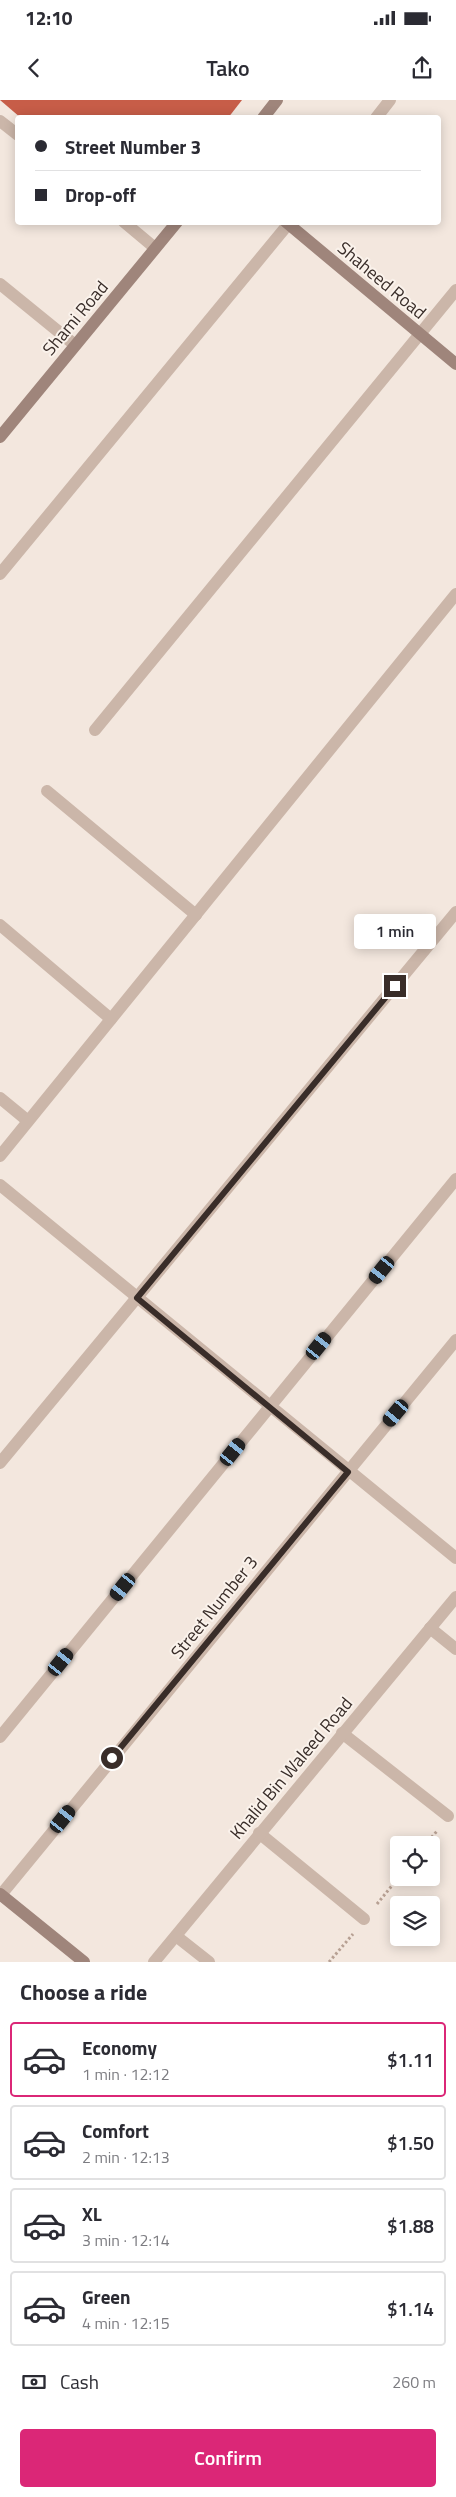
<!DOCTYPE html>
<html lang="en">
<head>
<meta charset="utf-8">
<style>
  body { margin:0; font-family:"Titillium Web",sans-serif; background:#f2f2f3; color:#2b2b33; height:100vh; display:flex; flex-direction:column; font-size:19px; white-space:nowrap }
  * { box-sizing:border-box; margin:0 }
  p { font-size:16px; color:#7c7c81 }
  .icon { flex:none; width:28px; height:28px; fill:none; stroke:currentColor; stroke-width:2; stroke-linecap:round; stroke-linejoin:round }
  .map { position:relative; height:1862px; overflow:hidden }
  .details { display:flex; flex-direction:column; background:#fff; flex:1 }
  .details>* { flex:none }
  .guide { position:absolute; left:15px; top:15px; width:426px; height:110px; border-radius:5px; box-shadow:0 2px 12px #0003; display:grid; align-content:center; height:110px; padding:0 20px; background:#fff }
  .tools { position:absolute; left:390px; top:1736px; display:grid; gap:10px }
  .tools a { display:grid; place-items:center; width:50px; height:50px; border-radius:5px; background:#fff; box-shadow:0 2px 12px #0003; font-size:25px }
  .end { position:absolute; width:22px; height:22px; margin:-11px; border:6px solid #392d29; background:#fff; box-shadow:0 0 0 2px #fff }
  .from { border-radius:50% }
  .bubble { position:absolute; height:35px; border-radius:5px; background:#fff; box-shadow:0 2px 12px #0003; font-size:16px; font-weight:600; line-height:35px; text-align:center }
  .car { position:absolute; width:15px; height:30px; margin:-15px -8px; border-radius:6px; box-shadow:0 0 4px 1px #0007; background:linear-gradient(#222 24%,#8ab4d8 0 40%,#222 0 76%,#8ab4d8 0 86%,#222 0) }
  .guide b { display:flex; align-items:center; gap:18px; height:48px; font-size:19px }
  .guide b+b { border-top:1px solid #e1e1e2 }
  .guide i { width:12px; height:12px; background:#2b2b33 }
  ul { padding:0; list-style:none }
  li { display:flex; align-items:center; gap:15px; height:75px; margin:0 10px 8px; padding:0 10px; border:2px solid #e1e1e2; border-radius:5px }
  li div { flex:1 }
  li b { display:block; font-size:19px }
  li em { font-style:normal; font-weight:600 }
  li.current { border-color:#db2777 }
  li>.icon { width:45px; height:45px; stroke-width:1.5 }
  h2 { padding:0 20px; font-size:22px; line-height:60px }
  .pay { display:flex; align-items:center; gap:12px; height:55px; padding:0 20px; font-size:19px }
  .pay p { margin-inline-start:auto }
  .button { display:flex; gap:10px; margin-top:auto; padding:10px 20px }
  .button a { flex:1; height:58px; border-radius:5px; background:#db2777; color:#fff; font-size:20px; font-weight:600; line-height:58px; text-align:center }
  .status { display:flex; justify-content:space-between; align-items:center; height:35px; padding:0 25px; background:#fff; direction:ltr }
  .status svg { height:14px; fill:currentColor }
  header { display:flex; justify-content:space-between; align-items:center; height:65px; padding:0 20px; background:#fff; font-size:22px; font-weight:600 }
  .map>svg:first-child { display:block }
  .building { fill:#c75d48 }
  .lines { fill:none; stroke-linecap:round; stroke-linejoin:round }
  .path { stroke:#b7a093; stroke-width:3; stroke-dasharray:2.5 2.5; stroke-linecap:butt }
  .street { stroke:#cbb6a9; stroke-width:12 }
  .secondary { stroke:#9f857b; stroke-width:12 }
  .route { stroke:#392d29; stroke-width:6 }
  .labels { text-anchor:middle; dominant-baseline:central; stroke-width:4; stroke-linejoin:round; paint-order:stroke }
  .street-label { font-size:18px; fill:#392d29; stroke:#faf2eb }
</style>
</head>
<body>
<div class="status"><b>12:10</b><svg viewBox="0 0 49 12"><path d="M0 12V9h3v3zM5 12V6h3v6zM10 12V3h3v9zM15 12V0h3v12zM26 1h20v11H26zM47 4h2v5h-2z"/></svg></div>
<header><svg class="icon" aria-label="back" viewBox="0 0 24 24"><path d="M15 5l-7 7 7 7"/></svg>Tako<svg class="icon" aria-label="share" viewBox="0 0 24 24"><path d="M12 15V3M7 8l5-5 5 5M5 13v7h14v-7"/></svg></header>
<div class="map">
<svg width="456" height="1862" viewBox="0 0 456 1862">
  <rect width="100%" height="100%" fill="#f3e7de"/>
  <polygon class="building" points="0,0 242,0 228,18 21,18"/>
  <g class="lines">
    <g class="path">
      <polyline points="425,1745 437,1731"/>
      <polyline points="377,1804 399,1777"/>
      <polyline points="329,1862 353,1834"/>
    </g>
    <g class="street">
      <polyline points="376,18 390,0"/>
      <polyline points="0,21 18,35"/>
      <polyline points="124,122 155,148"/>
      <polyline points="0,184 75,245"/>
      <polyline points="0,474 290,122"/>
      <polyline points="95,630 456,190"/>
      <polyline points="47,691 196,815"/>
      <polyline points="0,825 111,919"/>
      <polyline points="0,998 28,1021"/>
      <polyline points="0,1056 456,494"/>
      <polyline points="0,1085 456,1458"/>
      <polyline points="0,1363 456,812"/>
      <polyline points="430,1528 456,1549"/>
      <polyline points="342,1633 448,1716"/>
      <polyline points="0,1637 456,1079"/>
      <polyline points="259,1733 364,1819"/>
      <polyline points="0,1796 456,1240"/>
      <polyline points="176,1836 209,1862"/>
      <polyline points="154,1862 456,1497"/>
    </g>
    <g class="secondary">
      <polyline points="263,18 277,0"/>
      <polyline points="286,122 456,264"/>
      <polyline points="0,337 177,122"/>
      <polyline points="0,1794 84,1862"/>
    </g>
  </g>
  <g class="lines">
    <polyline class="route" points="112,1658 348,1372 137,1198 395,886"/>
  </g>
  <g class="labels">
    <g class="street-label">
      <text transform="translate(382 180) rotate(40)">Shaheed Road</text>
      <text transform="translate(75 218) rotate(-50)">Shami Road</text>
      <text transform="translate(214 1507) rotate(-51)">Street Number 3</text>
      <text transform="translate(291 1668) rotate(-50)">Khalid Bin Waleed Road</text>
    </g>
  </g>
</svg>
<div class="tools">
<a><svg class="icon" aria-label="locate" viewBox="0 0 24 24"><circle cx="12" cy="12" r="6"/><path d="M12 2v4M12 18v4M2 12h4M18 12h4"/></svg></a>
<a><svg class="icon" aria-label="layers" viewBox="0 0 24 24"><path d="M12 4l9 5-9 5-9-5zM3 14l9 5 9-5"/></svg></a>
</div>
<i class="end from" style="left:112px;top:1658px"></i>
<i class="end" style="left:395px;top:886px"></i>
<div class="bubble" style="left:354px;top:814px;width:82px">1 min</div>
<i class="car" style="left:382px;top:1170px;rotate:219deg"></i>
<i class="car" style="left:319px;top:1246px;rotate:39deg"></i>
<i class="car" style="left:396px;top:1313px;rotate:220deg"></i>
<i class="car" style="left:233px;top:1352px;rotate:39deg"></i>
<i class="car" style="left:123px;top:1487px;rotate:219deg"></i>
<i class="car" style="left:61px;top:1562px;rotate:39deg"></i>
<i class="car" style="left:63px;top:1719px;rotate:39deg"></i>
<div class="guide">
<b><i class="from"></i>Street Number 3</b>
<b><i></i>Drop-off</b>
</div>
</div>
<section class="details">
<h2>Choose a ride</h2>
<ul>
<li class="current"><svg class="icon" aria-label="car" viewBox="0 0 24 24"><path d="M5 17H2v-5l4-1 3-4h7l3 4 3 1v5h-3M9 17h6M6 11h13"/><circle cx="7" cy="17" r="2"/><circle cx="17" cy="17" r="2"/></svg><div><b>Economy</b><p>1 min · 12:12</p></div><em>$1.11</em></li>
<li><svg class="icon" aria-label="car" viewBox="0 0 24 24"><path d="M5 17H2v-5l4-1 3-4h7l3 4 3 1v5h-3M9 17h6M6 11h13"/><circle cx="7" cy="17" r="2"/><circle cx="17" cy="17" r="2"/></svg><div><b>Comfort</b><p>2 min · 12:13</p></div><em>$1.50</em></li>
<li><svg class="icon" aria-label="car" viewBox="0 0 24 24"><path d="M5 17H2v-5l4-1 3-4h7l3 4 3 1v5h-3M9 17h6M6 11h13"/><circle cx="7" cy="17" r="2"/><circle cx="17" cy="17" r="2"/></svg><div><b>XL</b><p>3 min · 12:14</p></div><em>$1.88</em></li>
<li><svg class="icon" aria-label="car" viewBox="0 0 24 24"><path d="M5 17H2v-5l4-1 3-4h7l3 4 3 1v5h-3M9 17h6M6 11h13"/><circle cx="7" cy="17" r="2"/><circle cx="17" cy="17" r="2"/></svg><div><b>Green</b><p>4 min · 12:15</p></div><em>$1.14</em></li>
</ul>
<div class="pay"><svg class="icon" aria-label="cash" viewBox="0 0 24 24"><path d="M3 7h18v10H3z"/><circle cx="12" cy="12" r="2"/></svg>Cash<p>260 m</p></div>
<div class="button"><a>Confirm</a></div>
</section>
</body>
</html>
